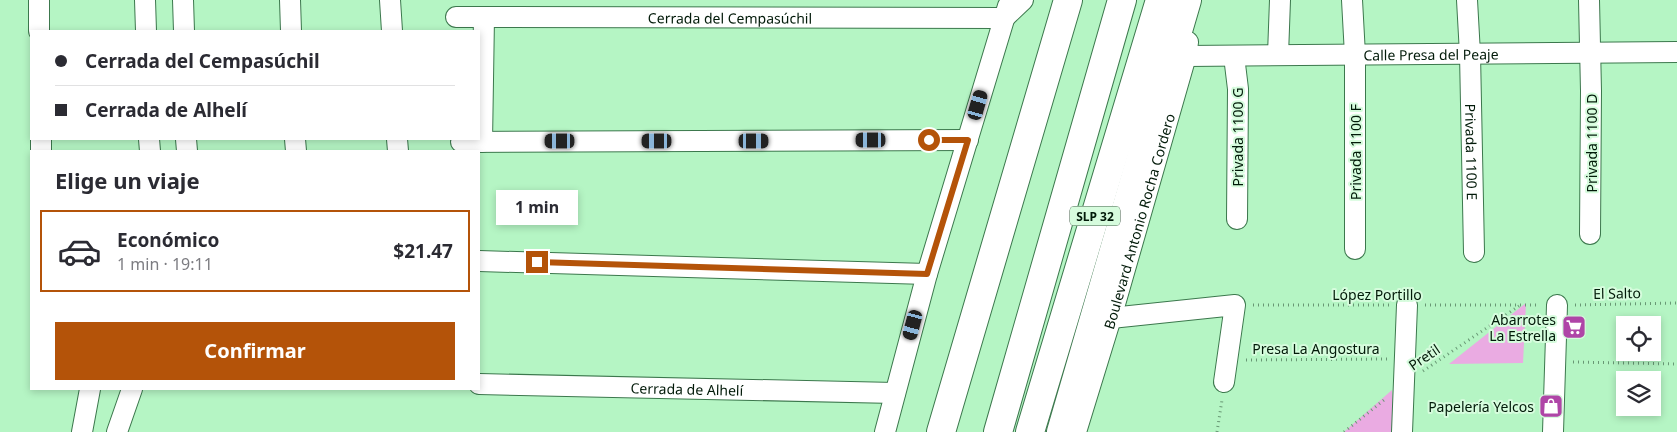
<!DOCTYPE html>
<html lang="es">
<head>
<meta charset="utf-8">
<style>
  body { margin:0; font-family:"Noto Sans",sans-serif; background:#f7f7f7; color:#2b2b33; height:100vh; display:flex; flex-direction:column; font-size:19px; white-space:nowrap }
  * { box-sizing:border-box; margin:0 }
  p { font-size:16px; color:#7c7c81 }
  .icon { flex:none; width:28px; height:28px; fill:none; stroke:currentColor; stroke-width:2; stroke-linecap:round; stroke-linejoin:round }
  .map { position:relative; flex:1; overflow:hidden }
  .panel { position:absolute; left:30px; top:150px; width:450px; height:240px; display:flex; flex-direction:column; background:#fff; border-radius:0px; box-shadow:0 2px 8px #0003 }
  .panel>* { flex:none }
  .guide { position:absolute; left:30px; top:30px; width:450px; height:110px; border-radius:0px; box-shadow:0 2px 8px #0003; display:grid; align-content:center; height:110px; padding:0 25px; background:#fff }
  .buttons { position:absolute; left:1616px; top:316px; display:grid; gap:10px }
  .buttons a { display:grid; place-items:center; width:45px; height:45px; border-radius:0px; background:#fff; box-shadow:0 2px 8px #0003; font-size:25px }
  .end { position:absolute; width:22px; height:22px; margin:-11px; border:6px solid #b45309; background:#fff; box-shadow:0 0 0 2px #fff }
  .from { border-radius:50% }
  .bubble { position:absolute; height:35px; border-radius:0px; background:#fff; box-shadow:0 2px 8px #0003; font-size:16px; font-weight:700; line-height:35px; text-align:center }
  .car { position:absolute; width:15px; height:30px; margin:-15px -8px; border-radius:6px; box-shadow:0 0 4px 1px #0007; background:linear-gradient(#222 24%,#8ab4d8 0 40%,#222 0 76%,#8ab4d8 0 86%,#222 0) }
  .guide b { display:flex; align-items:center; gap:18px; height:48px; font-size:19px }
  .guide b+b { border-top:1px solid #e1e1e2 }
  .guide i { width:12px; height:12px; background:#2b2b33 }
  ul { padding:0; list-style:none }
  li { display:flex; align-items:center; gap:15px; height:82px; margin:0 10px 8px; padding:0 15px; border:2px solid transparent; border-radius:0px }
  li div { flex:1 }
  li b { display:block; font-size:19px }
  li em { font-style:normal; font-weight:700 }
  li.current { border-color:#b45309 }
  li>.icon { width:45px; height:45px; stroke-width:1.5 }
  h2 { padding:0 25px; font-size:22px; line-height:60px }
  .action { display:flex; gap:10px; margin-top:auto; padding:10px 25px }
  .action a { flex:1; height:58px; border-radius:0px; background:#b45309; color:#fff; font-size:20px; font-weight:700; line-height:58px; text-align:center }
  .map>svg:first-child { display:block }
  .green { fill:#eaabe2 }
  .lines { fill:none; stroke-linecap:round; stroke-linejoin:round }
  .minor-casing { stroke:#3c784d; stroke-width:22 }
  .secondary-casing { stroke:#3c784d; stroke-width:30 }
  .trunk-casing { stroke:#3c784d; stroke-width:30 }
  .path { stroke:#689774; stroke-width:3; stroke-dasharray:1 4; stroke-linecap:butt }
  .minor { stroke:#fff; stroke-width:20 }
  .secondary { stroke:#fff; stroke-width:28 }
  .trunk { stroke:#fff; stroke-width:28 }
  .route { stroke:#b45309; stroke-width:6 }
  .labels { text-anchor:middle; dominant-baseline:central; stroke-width:4; stroke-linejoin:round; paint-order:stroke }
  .shield { fill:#d6fcdd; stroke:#425e49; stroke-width:1 }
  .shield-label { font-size:12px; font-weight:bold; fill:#021a09 }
  .street-label { font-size:14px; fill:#021a09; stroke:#d6fcdd }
  .poi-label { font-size:14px; fill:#021a09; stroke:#d6fcdd; text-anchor:end }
</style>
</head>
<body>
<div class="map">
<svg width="1677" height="432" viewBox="0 0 1677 432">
  <rect width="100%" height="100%" fill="#b5f5c4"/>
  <g class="green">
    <polygon points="1526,303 1523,363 1449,364"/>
    <polygon points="1392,390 1395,432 1344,432"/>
  </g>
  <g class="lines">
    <g class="minor-casing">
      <g id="minor">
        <polyline points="39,0 39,31"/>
        <polyline points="145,0 146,31"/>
        <polyline points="183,0 184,31"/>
        <polyline points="290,0 291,31"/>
        <polyline points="390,0 392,31"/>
        <polyline points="1352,0 1355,55 1355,249"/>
        <path id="s1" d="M1467,0L1470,54L1474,252"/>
        <polyline points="1589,0 1591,91 1590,234"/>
        <path id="s2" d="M456,17L1004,18L1023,0"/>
        <polyline points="1278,55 1280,0"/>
        <path id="s3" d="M1186,56L1677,52"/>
        <polyline points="1234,56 1238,89 1237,219"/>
        <polyline points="41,139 41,151"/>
        <polyline points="149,139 150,151"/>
        <polyline points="186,139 187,151"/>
        <polyline points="295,139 296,151"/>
        <polyline points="397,139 398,151"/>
        <polyline points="461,142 968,140"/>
        <polyline points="482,142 484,17"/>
        <polyline points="479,261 927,274"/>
        <polyline points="1111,318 1235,305 1224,382"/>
        <path id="s4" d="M479,384L895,393"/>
        <polyline points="82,432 90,389"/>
        <polyline points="117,432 132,389"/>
        <polyline points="885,432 927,274 1008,6"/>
        <path id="s5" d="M1076,432L1111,318L1186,56L1188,42"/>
        <polyline points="1402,432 1407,305"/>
        <polyline points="1553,432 1557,305"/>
      </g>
    </g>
    <g class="secondary-casing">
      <g id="secondary">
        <polyline points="941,432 1068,0"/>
        <polyline points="1061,432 1187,0"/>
      </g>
    </g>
    <g class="trunk-casing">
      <g id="trunk">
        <polyline points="998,432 1122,0"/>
        <polyline points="1030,432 1160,0"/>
      </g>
    </g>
    <g class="path">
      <polyline points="1253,305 1389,305"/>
      <polyline points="1425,305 1539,305"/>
      <polyline points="1575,305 1677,303"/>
      <polyline points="1246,360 1387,359"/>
      <polyline points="1573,362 1677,364"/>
      <polyline points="1423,371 1519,306"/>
      <polyline points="1217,432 1222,400"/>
      <polyline points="1344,432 1384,400"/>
    </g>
    <use href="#minor" class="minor"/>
    <use href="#secondary" class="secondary"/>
    <use href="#trunk" class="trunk"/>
  </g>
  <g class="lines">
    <polyline class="route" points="537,262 927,274 968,140 929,140"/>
  </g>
  <defs>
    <g id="supermarket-square" transform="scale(1.25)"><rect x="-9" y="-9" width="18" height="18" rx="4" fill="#af45a7" stroke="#d6fcdd"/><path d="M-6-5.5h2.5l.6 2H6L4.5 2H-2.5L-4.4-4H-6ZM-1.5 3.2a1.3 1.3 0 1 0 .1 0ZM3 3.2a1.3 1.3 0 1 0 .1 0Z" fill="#fff"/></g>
    <g id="shop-square" transform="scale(1.25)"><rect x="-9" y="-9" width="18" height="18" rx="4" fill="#af45a7" stroke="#d6fcdd"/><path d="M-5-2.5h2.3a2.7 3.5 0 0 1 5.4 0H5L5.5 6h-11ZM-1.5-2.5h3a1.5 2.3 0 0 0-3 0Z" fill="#fff"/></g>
  </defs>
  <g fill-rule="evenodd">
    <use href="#supermarket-square" x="1574" y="327"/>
    <use href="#shop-square" x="1551" y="406"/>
  </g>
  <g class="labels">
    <rect class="shield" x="1070" y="206.5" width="50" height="19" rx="4"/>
    <g class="shield-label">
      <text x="1095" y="216">SLP 32</text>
    </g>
    <g class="street-label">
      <text stroke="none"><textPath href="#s2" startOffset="274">Cerrada del Cempasúchil</textPath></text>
      <text stroke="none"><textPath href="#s3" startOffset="245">Calle Presa del Peaje</textPath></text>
      <text transform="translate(1237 137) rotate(-90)">Privada 1100 G</text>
      <text transform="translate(1591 143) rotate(-90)">Privada 1100 D</text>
      <text transform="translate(1355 152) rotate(-90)">Privada 1100 F</text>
      <text stroke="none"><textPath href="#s1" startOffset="152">Privada 1100 E</textPath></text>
      <text stroke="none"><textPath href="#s5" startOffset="220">Boulevard Antonio Rocha Cordero</textPath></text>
      <text transform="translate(1617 293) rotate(-1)">El Salto</text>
      <text x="1377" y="294">López Portillo</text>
      <text x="1316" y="348">Presa La Angostura</text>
      <text transform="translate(1424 357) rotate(-34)">Pretil</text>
      <text stroke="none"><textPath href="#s4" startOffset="208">Cerrada de Alhelí</textPath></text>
    </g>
    <g class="poi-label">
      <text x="1556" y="319">Abarrotes<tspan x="1556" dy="16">La Estrella</tspan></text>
      <text x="1534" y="406">Papelería Yelcos</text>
    </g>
  </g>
</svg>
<div class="buttons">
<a><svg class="icon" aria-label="locate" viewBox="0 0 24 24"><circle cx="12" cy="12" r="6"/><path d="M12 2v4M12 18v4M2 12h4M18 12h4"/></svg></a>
<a><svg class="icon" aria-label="layers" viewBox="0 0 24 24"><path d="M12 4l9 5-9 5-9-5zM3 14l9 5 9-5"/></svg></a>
</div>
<i class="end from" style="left:929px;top:140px"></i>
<i class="end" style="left:537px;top:262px"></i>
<div class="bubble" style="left:496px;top:190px;width:82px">1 min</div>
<i class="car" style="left:978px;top:105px;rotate:16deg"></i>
<i class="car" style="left:871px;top:140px;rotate:270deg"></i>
<i class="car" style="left:560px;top:141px;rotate:270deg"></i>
<i class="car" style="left:657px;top:141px;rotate:270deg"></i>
<i class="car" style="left:754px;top:141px;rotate:90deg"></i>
<i class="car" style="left:913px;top:325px;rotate:195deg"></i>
<div class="guide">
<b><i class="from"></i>Cerrada del Cempasúchil</b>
<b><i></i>Cerrada de Alhelí</b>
</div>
<section class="panel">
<h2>Elige un viaje</h2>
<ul>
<li class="current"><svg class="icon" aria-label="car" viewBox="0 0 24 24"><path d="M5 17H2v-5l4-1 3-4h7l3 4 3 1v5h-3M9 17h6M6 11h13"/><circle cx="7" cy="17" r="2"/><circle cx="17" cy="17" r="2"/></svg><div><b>Económico</b><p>1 min · 19:11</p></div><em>$21.47</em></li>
</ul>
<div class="action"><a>Confirmar</a></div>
</section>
</div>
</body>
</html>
